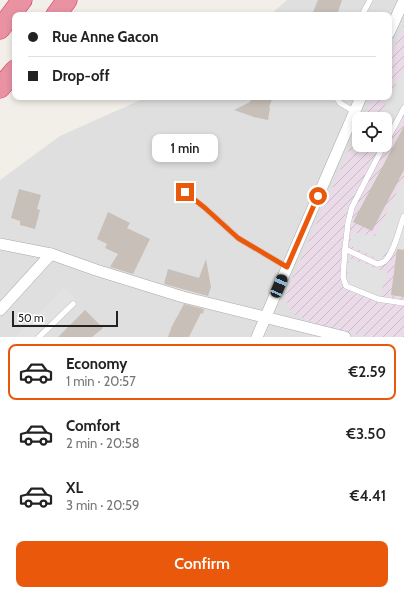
<!DOCTYPE html>
<html lang="en">
<head>
<meta charset="utf-8">
<style>
  body { margin:0; font-family:Cabin,sans-serif; background:#f2f2f2; color:#222; height:100vh; display:flex; flex-direction:column; font-size:15px; white-space:nowrap }
  * { box-sizing:border-box; margin:0 }
  p { font-size:13px; color:#767676 }
  .icon { flex:none; width:22px; height:22px; fill:none; stroke:currentColor; stroke-width:2; stroke-linecap:round; stroke-linejoin:round }
  .map { position:relative; height:337px; overflow:hidden }
  .details { display:flex; flex-direction:column; background:#fff; flex:1 }
  .details>* { flex:none }
  .banner { position:absolute; left:12px; top:12px; width:380px; height:88px; border-radius:8px; box-shadow:0 2px 6px #0003; display:grid; align-content:center; height:88px; padding:0 16px; background:#fff }
  .fabs { position:absolute; left:352px; top:112px; display:grid; gap:8px }
  .fabs a { display:grid; place-items:center; width:40px; height:40px; border-radius:8px; background:#fff; box-shadow:0 2px 6px #0003; font-size:20px }
  .scale { position:absolute; left:12px; bottom:10px; width:106px; box-sizing:border-box; padding-left:4px; border:2px solid #222; border-top:0; font-size:11px; line-height:14px; white-space:nowrap; color:#222; -webkit-text-stroke:3px #fff; paint-order:stroke }
  .end { position:absolute; width:18px; height:18px; margin:-9px; border:5px solid #ea580c; background:#fff; box-shadow:0 0 0 2px #fff }
  .from { border-radius:50% }
  .bubble { position:absolute; height:28px; border-radius:8px; background:#fff; box-shadow:0 2px 6px #0003; font-size:13px; font-weight:600; line-height:28px; text-align:center }
  .car { position:absolute; width:12px; height:24px; margin:-12px -6px; border-radius:5px; box-shadow:0 0 3px 1px #0007; background:linear-gradient(#222 24%,#8ab4d8 0 40%,#222 0 76%,#8ab4d8 0 86%,#222 0) }
  .banner b { display:flex; align-items:center; gap:14px; height:38px; font-size:15px }
  .banner b+b { border-top:1px solid #e0e0e0 }
  .banner i { width:10px; height:10px; background:#222 }
  ul { padding:7px 0 0; list-style:none }
  li { display:flex; align-items:center; gap:12px; height:56px; margin:0 8px 6px; padding:0 8px; border:2px solid transparent; border-radius:8px }
  li div { flex:1 }
  li b { display:block; font-size:15px }
  li em { font-style:normal; font-weight:600 }
  li.selected { border-color:#ea580c }
  li>.icon { width:36px; height:36px; stroke-width:1.5 }
  .primary-button { display:flex; gap:8px; margin-top:auto; padding:8px 16px }
  .primary-button a { flex:1; height:46px; border-radius:8px; background:#ea580c; color:#fff; font-size:16px; font-weight:600; line-height:46px; text-align:center }
  .map>svg:first-child { display:block }
  .residential { fill:#e0dfdf; fill-rule:evenodd }
  .industrial { fill:url(#industrial-furrows) }
  .parking { fill:#e2e2e2 }
  .building { fill:#c7bfb8 }
  .lines { fill:none; stroke-linecap:round; stroke-linejoin:round }
  .service-casing { stroke:#a9a9a9; stroke-width:6 }
  .minor-casing { stroke:#a9a9a9; stroke-width:12 }
  .motorway-casing { stroke:#dc2a67; stroke-width:21 }
  .service { stroke:#fff; stroke-width:5.5 }
  .minor { stroke:#fff; stroke-width:11 }
  .motorway { stroke:#e892a2; stroke-width:20 }
  .route { stroke:#ea580c; stroke-width:5 }
</style>
</head>
<body>
<div class="map">
<svg width="404" height="337" viewBox="0 0 404 337">
  <defs>
    <pattern id="industrial-furrows" width="10" height="10" patternUnits="userSpaceOnUse"><rect width="10" height="10" fill="#ebdbe8"/><path d="M-1 1l2-2M0 10L10 0M9 11l2-2" fill="none" stroke="#c9bcc7"/></pattern>
  </defs>
  <rect width="100%" height="100%" fill="#f2efe9"/>
  <path class="residential" d="M287,0H404V337H0V180L60,136L147,97H389V15H270ZM359,119H385V145H359Z"/>
  <polygon class="industrial" points="404,25 404,337 369,337 324,328 293,314 286,302 286,292 359,128 359,145 385,145 385,119 363,119 373,97 389,97 389,60"/>
  <g class="parking">
    <polygon points="404,68 404,108 388,139 385,138 385,119 378,119"/>
    <polygon points="404,178 404,251 389,248 381,260 350,245 352,232 375,236"/>
    <polygon points="349,258 388,273 378,299 346,286"/>
    <polygon points="64,287 77,300 39,337 15,337"/>
  </g>
  <g class="building">
    <polygon points="318,0 342,0 337,15 321,15 313,12"/>
    <polygon points="252,97 273,97 269,107 270,108 268,120 254,117 234,110 250,102"/>
    <polygon points="404,126 404,170 372,231 353,222"/>
    <polygon points="19,189 41,195 37,209 40,210 35,229 20,225 20,221 11,218"/>
    <polygon points="108,212 130,223 127,228 150,239 133,274 110,267 118,254 105,248 107,244 97,239"/>
    <polygon points="397,249 404,250 404,297 391,295"/>
    <polygon points="206,259 211,287 208,296 164,284 168,269 199,278"/>
    <polygon points="184,304 204,309 203,314 201,313 189,337 168,337 172,326"/>
    <polygon points="85,310 103,328 92,337 58,337"/>
  </g>
  <g class="lines">
    <g class="service-casing">
      <g id="service">
        <polyline points="362,15 370,0"/>
        <polyline points="336,97 340,103 355,112"/>
        <polyline points="385,144 404,108"/>
        <path d="M384,145L352,207L348,223L345,249L377,264C381,263 384,263 386,260C395,250 399,229 404,216"/>
        <polyline points="185,192 205,208 238,238 287,267"/>
        <polyline points="345,249 343,277 346,286 378,299 404,303"/>
        <polyline points="39,337 73,304"/>
      </g>
    </g>
    <g class="minor-casing">
      <g id="minor">
        <polyline points="389,33 404,0"/>
        <polyline points="0,244 51,254 96,270 183,297 345,337"/>
        <polyline points="0,310 51,254"/>
        <polyline points="257,337 361,97"/>
      </g>
    </g>
    <g class="motorway-casing">
      <g id="motorway">
        <polyline points="56,15 67,0"/>
        <polyline points="0,29 22,0"/>
        <polyline points="0,88 15,70"/>
      </g>
    </g>
    <use href="#service" class="service"/>
    <use href="#minor" class="minor"/>
    <use href="#motorway" class="motorway"/>
  </g>
  <g class="lines">
    <polyline class="route" points="185,192 205,208 238,238 287,267 318,196"/>
  </g>
</svg>
<div class="fabs">
<a><svg class="icon" aria-label="locate" viewBox="0 0 24 24"><circle cx="12" cy="12" r="6"/><path d="M12 2v4M12 18v4M2 12h4M18 12h4"/></svg></a>
</div>
<div class="scale">50 m</div>
<i class="end from" style="left:318px;top:196px"></i>
<i class="end" style="left:185px;top:192px"></i>
<div class="bubble" style="left:152px;top:134px;width:66px">1 min</div>
<i class="car" style="left:279px;top:286px;rotate:23deg"></i>
<div class="banner">
<b><i class="from"></i>Rue Anne Gacon</b>
<b><i></i>Drop-off</b>
</div>
</div>
<section class="details">
<ul>
<li class="selected"><svg class="icon" aria-label="car" viewBox="0 0 24 24"><path d="M5 17H2v-5l4-1 3-4h7l3 4 3 1v5h-3M9 17h6M6 11h13"/><circle cx="7" cy="17" r="2"/><circle cx="17" cy="17" r="2"/></svg><div><b>Economy</b><p>1 min · 20:57</p></div><em>€2.59</em></li>
<li><svg class="icon" aria-label="car" viewBox="0 0 24 24"><path d="M5 17H2v-5l4-1 3-4h7l3 4 3 1v5h-3M9 17h6M6 11h13"/><circle cx="7" cy="17" r="2"/><circle cx="17" cy="17" r="2"/></svg><div><b>Comfort</b><p>2 min · 20:58</p></div><em>€3.50</em></li>
<li><svg class="icon" aria-label="car" viewBox="0 0 24 24"><path d="M5 17H2v-5l4-1 3-4h7l3 4 3 1v5h-3M9 17h6M6 11h13"/><circle cx="7" cy="17" r="2"/><circle cx="17" cy="17" r="2"/></svg><div><b>XL</b><p>3 min · 20:59</p></div><em>€4.41</em></li>
</ul>
<div class="primary-button"><a>Confirm</a></div>
</section>
</body>
</html>
